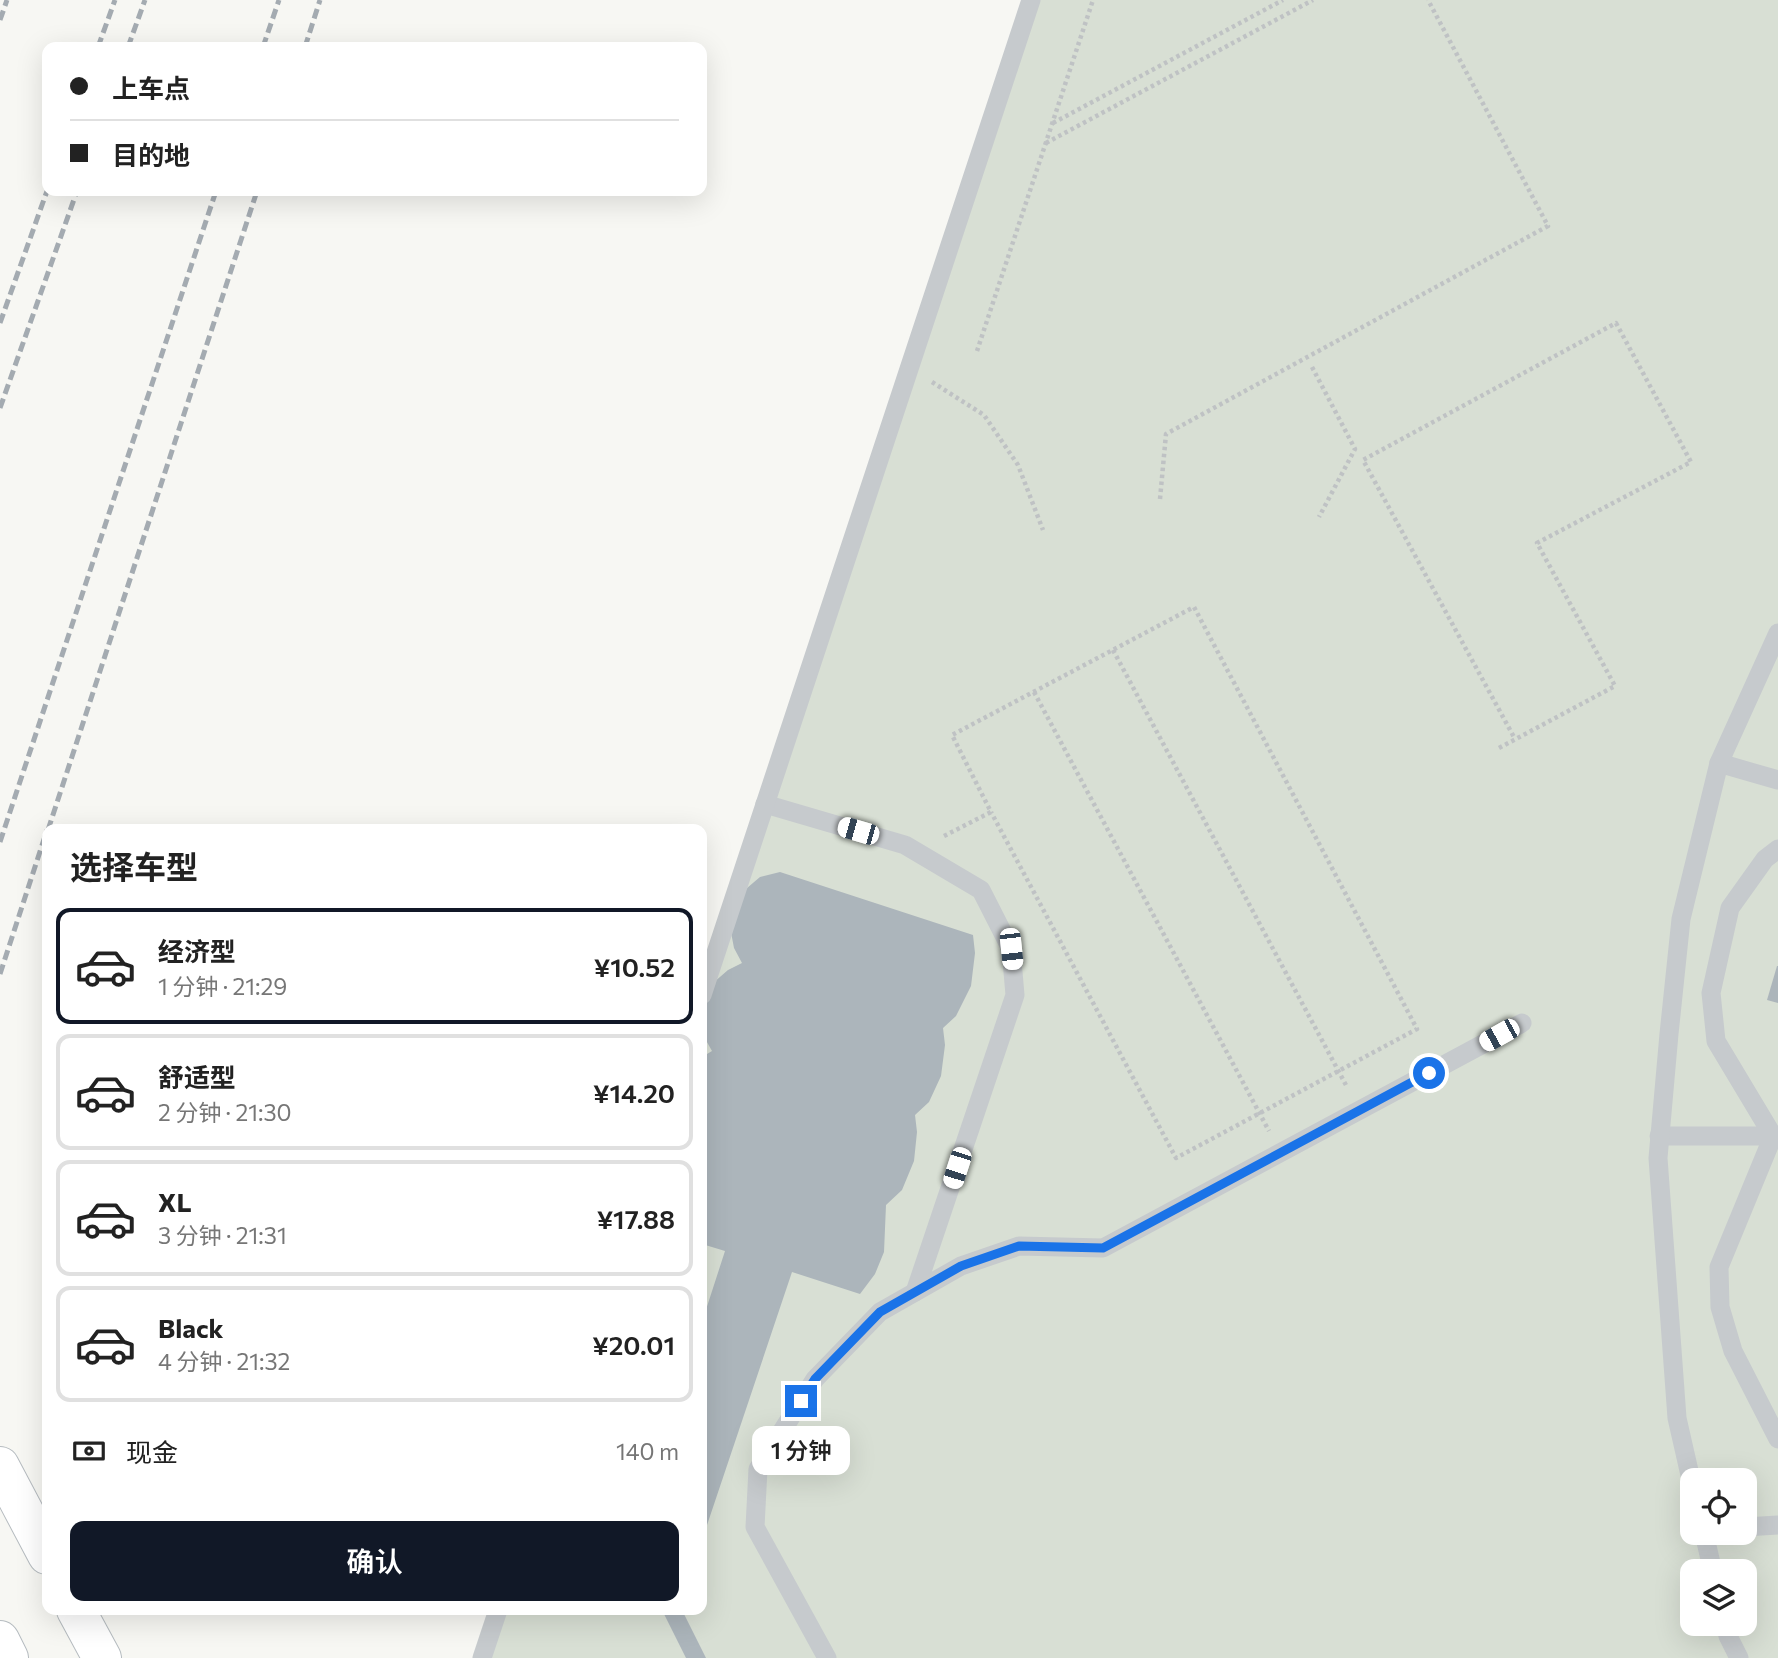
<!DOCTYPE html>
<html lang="zh">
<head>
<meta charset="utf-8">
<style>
  body { margin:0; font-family:Commissioner,"Noto Sans SC",sans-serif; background:#f6f6f6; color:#222; height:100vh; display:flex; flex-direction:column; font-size:26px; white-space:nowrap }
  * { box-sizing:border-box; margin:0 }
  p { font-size:23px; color:#767676 }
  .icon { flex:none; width:38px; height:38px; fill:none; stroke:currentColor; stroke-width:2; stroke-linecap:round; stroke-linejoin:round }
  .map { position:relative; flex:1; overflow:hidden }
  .details { position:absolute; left:42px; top:824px; width:665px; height:791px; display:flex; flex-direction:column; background:#fff; border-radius:14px; box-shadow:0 7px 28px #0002 }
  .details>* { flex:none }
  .hud { position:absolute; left:42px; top:42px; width:665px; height:154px; border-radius:14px; box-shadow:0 7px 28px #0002; display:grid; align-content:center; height:154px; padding:0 28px; background:#fff }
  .buttons { position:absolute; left:1680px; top:1468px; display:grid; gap:14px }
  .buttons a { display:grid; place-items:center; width:77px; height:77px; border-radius:14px; background:#fff; box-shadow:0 7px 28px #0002; font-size:35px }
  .end { position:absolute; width:32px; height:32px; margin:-16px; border:9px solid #1a73e8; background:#fff; box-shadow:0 0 0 4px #fff }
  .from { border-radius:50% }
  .bubble { position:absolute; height:49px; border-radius:14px; background:#fff; box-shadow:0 7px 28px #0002; font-size:23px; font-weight:600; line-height:49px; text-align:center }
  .car { position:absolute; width:21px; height:42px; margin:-21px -10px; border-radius:9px; box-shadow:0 0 5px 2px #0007; background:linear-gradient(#fff 24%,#345 0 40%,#fff 0 76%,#345 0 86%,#fff 0) }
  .hud b { display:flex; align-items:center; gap:24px; height:66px; font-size:26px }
  .hud b+b { border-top:2px solid #e0e0e0 }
  .hud i { width:18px; height:18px; background:#222 }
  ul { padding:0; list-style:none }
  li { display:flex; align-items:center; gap:21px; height:116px; margin:0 14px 10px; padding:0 14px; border:4px solid #e0e0e0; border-radius:14px }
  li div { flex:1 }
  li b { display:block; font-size:26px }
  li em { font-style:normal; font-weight:600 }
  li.selected { border-color:#111827 }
  li>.icon { width:63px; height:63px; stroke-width:1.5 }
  h2 { padding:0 28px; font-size:32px; line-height:84px }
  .pay { display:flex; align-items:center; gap:18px; height:77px; padding:0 28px; font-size:26px }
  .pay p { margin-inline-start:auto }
  .cta { display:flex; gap:14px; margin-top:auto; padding:14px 28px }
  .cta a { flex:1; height:80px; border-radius:14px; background:#111827; color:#fff; font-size:28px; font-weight:600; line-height:80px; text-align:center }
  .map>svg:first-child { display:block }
  .green { fill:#d8dfd4; fill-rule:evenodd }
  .building { fill:#acb5bb }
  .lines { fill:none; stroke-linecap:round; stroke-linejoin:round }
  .secondary-casing { stroke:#b6bcc0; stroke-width:40 }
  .path { stroke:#bfc2c4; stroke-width:4.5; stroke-dasharray:3.5 3.5; stroke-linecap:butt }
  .lane { stroke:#c6cacd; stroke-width:19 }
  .secondary { stroke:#fff; stroke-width:38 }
  .rail { stroke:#a4abb1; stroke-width:5; stroke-dasharray:10 5; stroke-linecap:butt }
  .route { stroke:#1a73e8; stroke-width:9 }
</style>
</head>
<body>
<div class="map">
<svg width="1778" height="1658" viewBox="0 0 1778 1658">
  <rect width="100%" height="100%" fill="#f7f7f3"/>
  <path class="green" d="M1031,0H1778V1658H482L498,1610H702V995ZM1692,1480H1745V1533H1692ZM1692,1572H1745V1624H1692Z"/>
  <g class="building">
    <polygon points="780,872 973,935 975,953 971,986 956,1016 943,1028 945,1045 941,1076 929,1102 915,1115 917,1132 914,1161 902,1190 886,1205 884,1252 875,1274 860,1294 792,1272 702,1540 702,1322 725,1251 702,1244 702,1057 712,1051 703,1035 702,1001 713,983 728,970 742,963 734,948 729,922 740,894 760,877"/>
    <polygon points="1777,966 1778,966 1778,1003 1767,1000"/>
    <polygon points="662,1610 682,1610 706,1658 686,1658"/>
  </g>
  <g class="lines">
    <g class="secondary-casing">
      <g id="secondary">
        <polyline points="0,1466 47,1555"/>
        <polyline points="76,1610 102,1658"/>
        <polyline points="0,1640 9,1658"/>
      </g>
    </g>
    <g class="path">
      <polyline points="1053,123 1283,0"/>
      <polyline points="1046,143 1313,0"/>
      <polyline points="977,351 1093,0"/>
      <polyline points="1312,367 1355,449 1319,517"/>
      <polyline points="932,382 984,415 1018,465 1043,530"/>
      <polyline points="1160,499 1166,434 1548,226 1428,0"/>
      <polyline points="1113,650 1347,1087"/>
      <polyline points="1034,692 1269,1131"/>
      <polyline points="1499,748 1615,686 1537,543 1691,462 1616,323 1363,460 1515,739"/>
      <polyline points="944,836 991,812 952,735 1194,607 1417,1029 1176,1158 991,812"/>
    </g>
    <g class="lane">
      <polyline points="1719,763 1778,780"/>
      <polyline points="765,804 905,845 981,890 1011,949 1015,995 915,1292"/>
      <polyline points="1778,849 1765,859 1730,908 1711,993 1716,1041 1773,1136 1719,1267 1720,1307 1733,1351 1778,1439"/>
      <polyline points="702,995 1031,0"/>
      <polyline points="1659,1136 1778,1136"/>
      <polyline points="1692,1484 1677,1418 1658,1158 1669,1034 1681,919 1719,763 1778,633"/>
      <polyline points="1745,1527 1778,1525"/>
      <polyline points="1704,1533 1713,1572"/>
      <polyline points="1725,1624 1728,1636 1739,1658"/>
      <polyline points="482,1658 498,1610"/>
      <polyline points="827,1658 755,1527 758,1469 815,1379 880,1312 961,1266 1019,1246 1103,1248 1522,1023"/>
    </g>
    <use href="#secondary" class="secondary"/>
    <g class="rail">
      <polyline points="0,20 7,0"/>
      <polyline points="98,47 115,0"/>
      <polyline points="128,47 145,0"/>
      <polyline points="263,47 279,0"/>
      <polyline points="305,47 320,0"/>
      <polyline points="0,323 47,191"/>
      <polyline points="0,408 77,191"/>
      <polyline points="48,830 257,191"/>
      <polyline points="0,842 216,191"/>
      <polyline points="0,974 47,830"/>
    </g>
  </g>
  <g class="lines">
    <polyline class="route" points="801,1401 815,1379 880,1312 961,1266 1019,1246 1103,1248 1429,1073"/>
  </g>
</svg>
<div class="buttons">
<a><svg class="icon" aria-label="locate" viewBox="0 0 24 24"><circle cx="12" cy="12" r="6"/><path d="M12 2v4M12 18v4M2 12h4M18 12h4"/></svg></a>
<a><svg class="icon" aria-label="layers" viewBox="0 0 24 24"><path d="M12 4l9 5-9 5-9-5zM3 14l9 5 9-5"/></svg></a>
</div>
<i class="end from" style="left:1429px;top:1073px"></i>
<i class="end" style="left:801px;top:1401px"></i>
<div class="bubble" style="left:752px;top:1426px;width:98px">1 分钟</div>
<i class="car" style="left:858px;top:831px;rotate:286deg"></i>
<i class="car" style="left:1011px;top:949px;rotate:174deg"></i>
<i class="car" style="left:1499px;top:1035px;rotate:241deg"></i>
<i class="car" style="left:957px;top:1168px;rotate:198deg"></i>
<div class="hud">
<b><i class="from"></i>上车点</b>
<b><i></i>目的地</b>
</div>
<section class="details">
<h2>选择车型</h2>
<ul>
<li class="selected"><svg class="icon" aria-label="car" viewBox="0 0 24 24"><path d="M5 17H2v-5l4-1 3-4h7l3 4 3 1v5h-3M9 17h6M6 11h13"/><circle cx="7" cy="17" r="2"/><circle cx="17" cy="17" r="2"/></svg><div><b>经济型</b><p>1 分钟 · 21:29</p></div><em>¥10.52</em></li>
<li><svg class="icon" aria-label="car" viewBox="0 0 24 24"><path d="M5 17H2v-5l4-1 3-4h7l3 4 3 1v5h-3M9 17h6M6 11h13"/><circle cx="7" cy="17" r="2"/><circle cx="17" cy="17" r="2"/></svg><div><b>舒适型</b><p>2 分钟 · 21:30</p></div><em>¥14.20</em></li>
<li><svg class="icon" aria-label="car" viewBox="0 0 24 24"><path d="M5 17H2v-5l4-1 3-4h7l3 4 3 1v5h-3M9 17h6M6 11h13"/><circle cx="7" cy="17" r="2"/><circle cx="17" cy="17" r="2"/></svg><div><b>XL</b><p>3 分钟 · 21:31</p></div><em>¥17.88</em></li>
<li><svg class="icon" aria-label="car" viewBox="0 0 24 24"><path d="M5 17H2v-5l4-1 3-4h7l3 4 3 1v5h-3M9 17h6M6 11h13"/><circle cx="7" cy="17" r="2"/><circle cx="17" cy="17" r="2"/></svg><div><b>Black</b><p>4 分钟 · 21:32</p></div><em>¥20.01</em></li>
</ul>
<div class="pay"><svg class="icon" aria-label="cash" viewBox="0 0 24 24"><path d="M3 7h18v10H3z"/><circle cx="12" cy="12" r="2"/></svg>现金<p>140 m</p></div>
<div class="cta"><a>确认</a></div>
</section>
</div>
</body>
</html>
